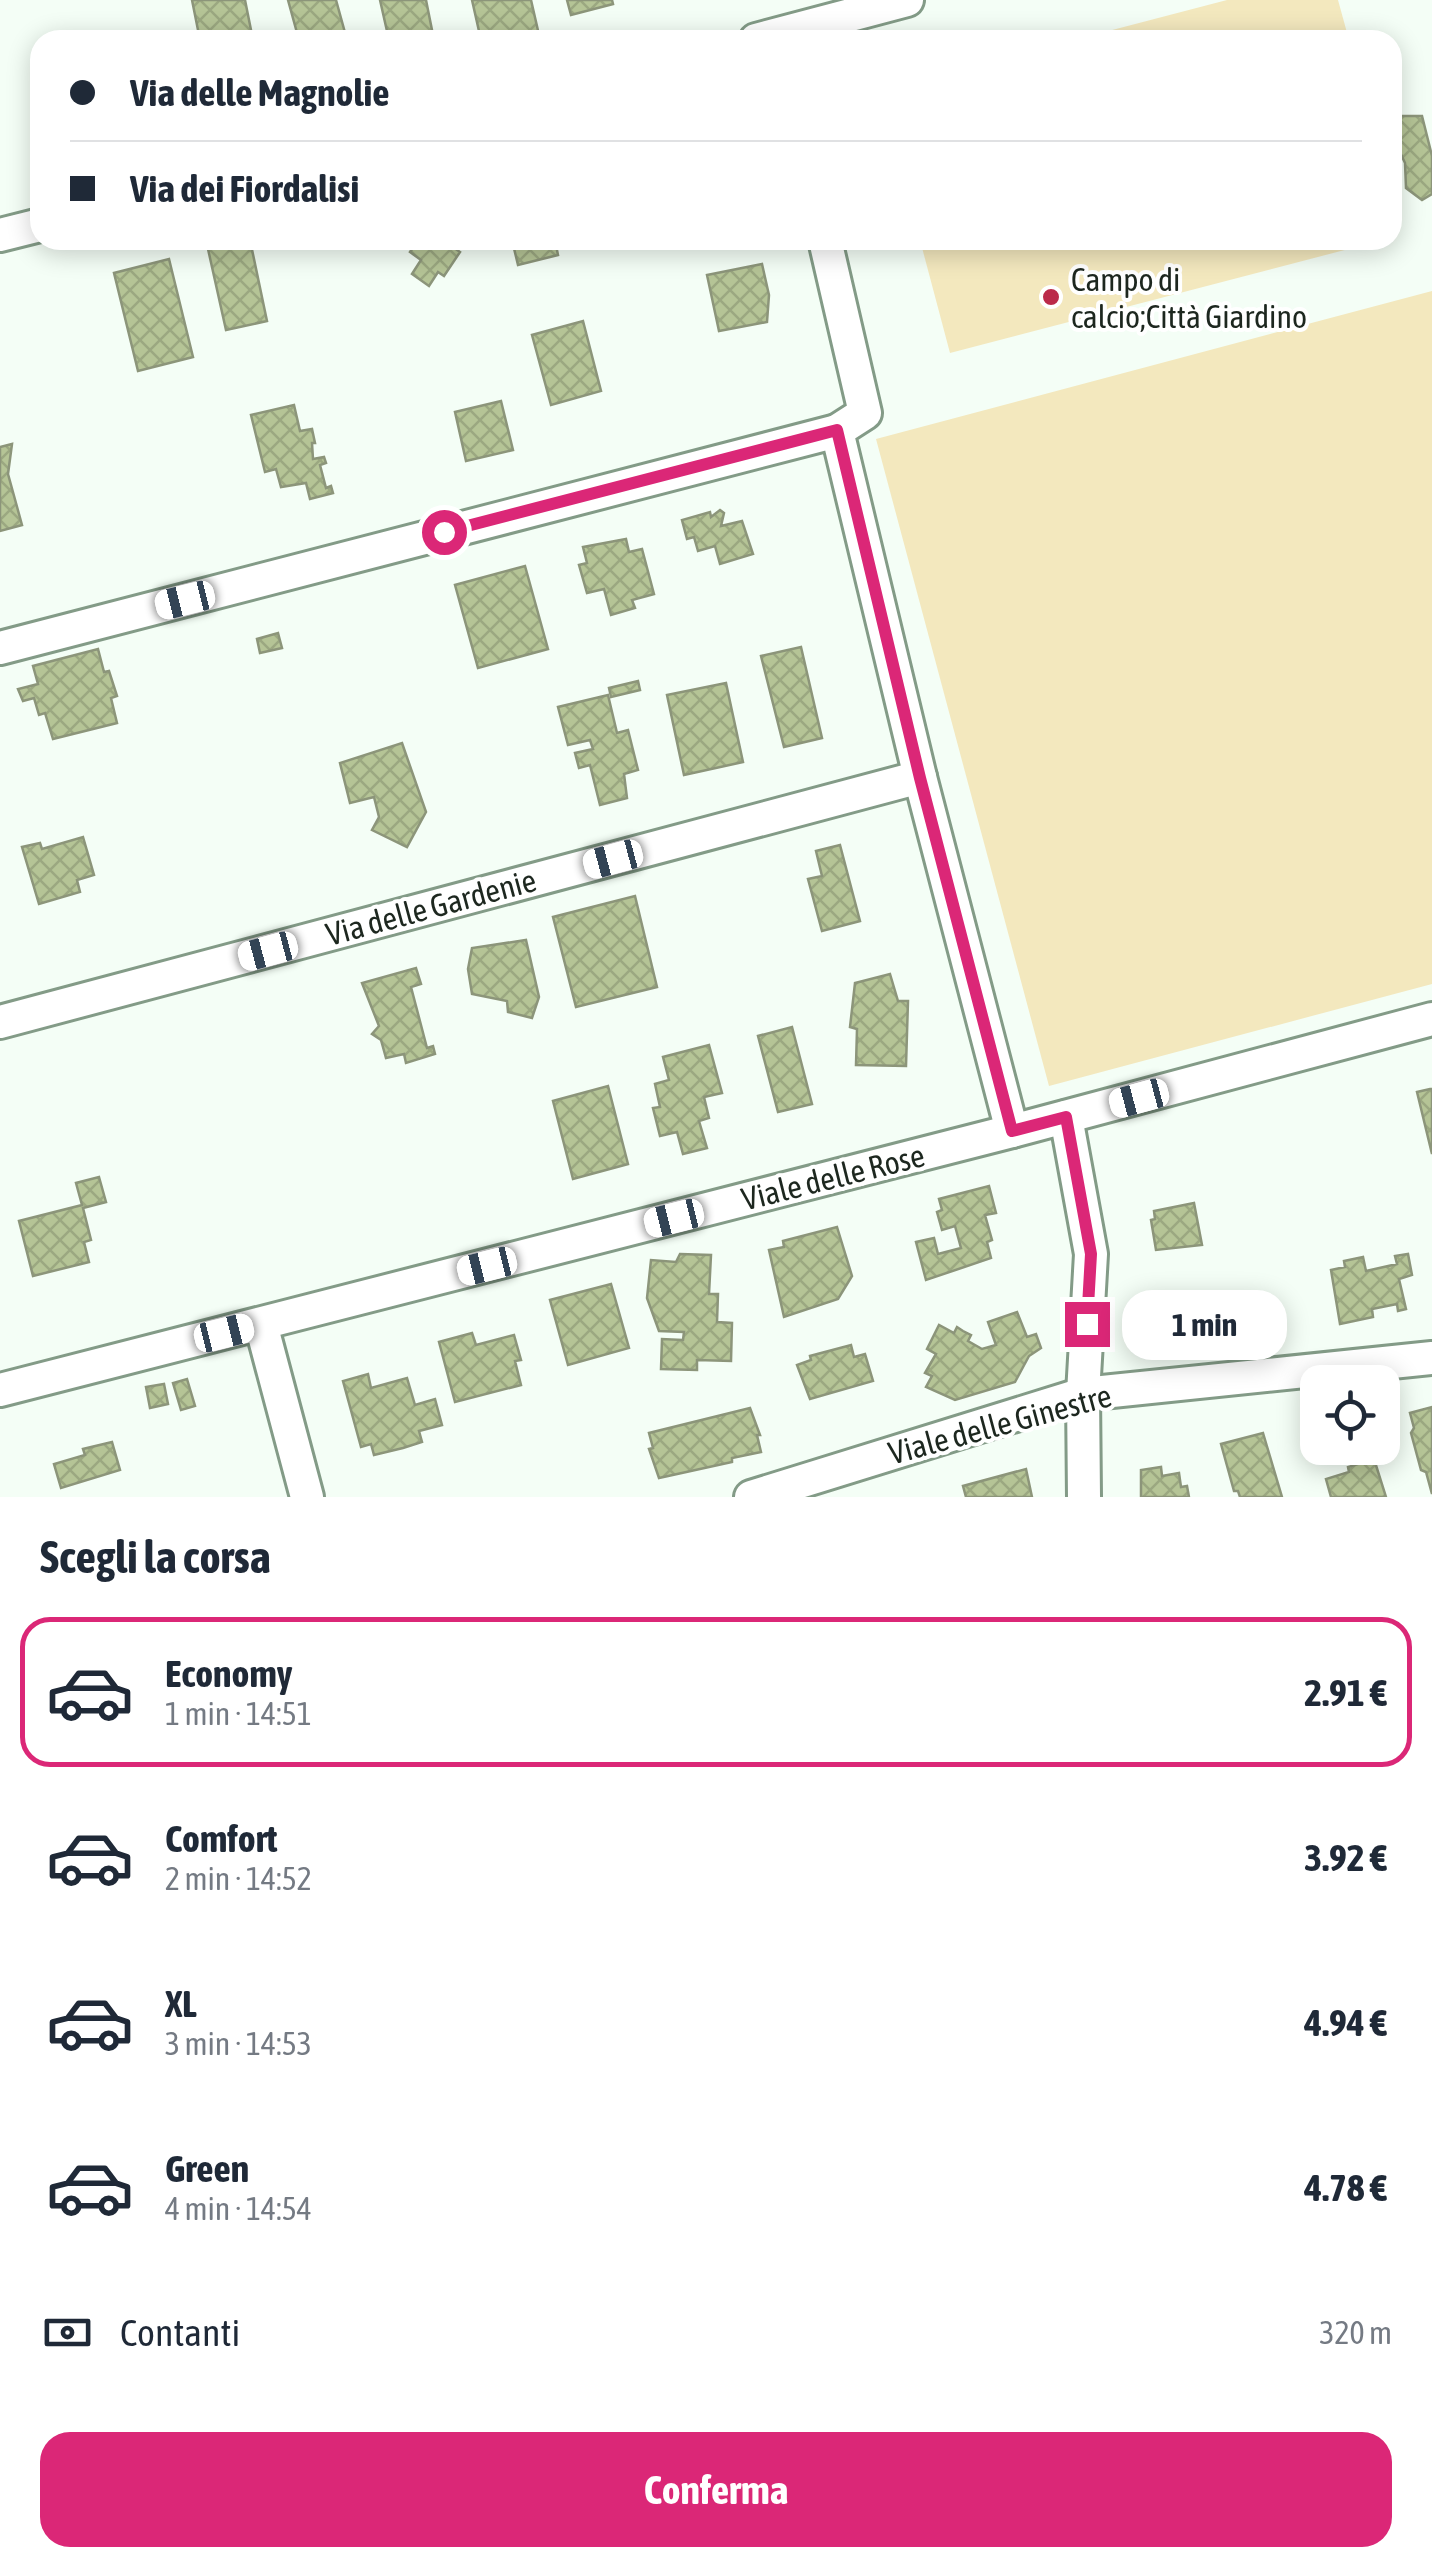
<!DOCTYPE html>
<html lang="it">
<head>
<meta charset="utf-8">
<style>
  body { margin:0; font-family:"Asap Condensed",sans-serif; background:#f2f2f3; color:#1f2937; height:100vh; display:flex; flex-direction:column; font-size:38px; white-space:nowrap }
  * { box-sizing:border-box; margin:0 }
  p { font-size:32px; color:#747a83 }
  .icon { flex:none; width:55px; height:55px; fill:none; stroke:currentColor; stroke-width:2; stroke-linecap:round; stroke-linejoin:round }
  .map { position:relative; height:1497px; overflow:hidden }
  .details { display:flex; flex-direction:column; background:#fff; flex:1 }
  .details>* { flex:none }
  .banner { position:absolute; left:30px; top:30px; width:1372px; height:220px; border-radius:30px; box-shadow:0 5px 25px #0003; display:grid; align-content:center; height:220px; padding:0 40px; background:#fff }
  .fabs { position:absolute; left:1300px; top:1365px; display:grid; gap:20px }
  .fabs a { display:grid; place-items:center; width:100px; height:100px; border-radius:20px; background:#fff; box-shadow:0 5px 25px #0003; font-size:50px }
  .end { position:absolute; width:45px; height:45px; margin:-22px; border:12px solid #db2777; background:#fff; box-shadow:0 0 0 5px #fff }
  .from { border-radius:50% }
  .bubble { position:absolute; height:70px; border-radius:30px; background:#fff; box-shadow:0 5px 25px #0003; font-size:32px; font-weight:700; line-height:70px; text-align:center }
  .car { position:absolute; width:30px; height:60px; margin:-30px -15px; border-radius:12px; box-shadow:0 0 8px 2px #0007; background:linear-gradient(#fff 24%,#345 0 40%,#fff 0 76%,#345 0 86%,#fff 0) }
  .banner b { display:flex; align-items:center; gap:35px; height:95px; font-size:38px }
  .banner b+b { border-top:2px solid #e0e1e3 }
  .banner i { width:25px; height:25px; background:#1f2937 }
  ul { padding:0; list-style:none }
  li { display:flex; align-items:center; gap:30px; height:150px; margin:0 20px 15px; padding:0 20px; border:5px solid transparent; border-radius:30px }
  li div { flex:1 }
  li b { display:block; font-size:38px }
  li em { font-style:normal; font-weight:700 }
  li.current { border-color:#db2777 }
  li>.icon { width:90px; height:90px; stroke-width:1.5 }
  h2 { padding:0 40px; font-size:45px; line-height:120px }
  .pay { display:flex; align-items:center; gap:25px; height:110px; padding:0 40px; font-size:38px }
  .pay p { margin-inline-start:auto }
  .cta { display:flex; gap:20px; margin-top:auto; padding:20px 40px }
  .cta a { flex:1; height:115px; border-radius:30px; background:#db2777; color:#fff; font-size:40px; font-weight:700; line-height:115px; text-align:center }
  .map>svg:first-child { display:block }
  .grass { fill:#f3e8be }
  .building { fill:url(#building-cross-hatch); stroke:#8c957a; stroke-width:2.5 }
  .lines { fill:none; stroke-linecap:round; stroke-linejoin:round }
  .street-casing { stroke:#839b87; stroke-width:38 }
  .street { stroke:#fff; stroke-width:32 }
  .route { stroke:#db2777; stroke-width:12 }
  .poi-dot { fill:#bb2a49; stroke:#fff; stroke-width:4 }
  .labels { text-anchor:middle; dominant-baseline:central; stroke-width:8; stroke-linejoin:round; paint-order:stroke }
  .poi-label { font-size:32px; fill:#1d271f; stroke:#fff; text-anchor:start }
  .street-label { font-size:32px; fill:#1d271f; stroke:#fff }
</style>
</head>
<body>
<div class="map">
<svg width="1432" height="1497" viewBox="0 0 1432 1497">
  <defs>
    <pattern id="building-cross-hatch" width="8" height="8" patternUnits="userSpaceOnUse" patternTransform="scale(2.5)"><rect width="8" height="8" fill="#b5c496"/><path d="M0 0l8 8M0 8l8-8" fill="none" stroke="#9ba881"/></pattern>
  </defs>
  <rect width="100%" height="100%" fill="#f4fef6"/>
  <g class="grass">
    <polygon points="1227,0 1338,0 1349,40 1074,40"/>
    <polygon points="920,240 1383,240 950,353"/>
    <polygon points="1432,291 1432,984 1049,1086 876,439"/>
  </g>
  <g class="building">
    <polygon points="192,0 245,0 253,40 200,40"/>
    <polygon points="288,0 336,0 347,40 299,40"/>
    <polygon points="380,0 426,0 434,40 389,40"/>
    <polygon points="472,0 531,0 539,35 522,40 481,40"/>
    <polygon points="567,0 612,0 613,4 571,15"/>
    <polygon points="1399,116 1422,116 1432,156 1432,194 1422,200 1406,188 1405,163 1392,135"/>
    <polygon points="206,240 250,240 267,321 226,330"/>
    <polygon points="418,240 443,240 460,252 444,276 438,272 429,286 412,274 421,260 410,252"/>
    <polygon points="512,240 555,240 558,255 518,265"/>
    <polygon points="169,259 193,357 138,371 114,273"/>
    <polygon points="762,264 769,295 767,322 719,331 707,275"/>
    <polygon points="583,321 601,391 551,405 532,335"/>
    <polygon points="501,401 513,450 466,461 455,412"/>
    <polygon points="294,405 300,431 312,429 315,443 312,443 313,459 324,457 326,463 320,465 326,488 331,486 333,493 310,499 306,483 281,487 276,469 265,472 251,415"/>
    <polygon points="12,444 8,474 22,525 0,531 0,447"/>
    <polygon points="720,510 724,513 721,526 742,521 753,554 720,564 715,546 698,551 694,537 687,539 682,520 710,512 711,517"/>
    <polygon points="626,539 629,552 642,549 654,594 632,600 635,608 611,615 604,589 587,593 579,565 587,563 583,547"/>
    <polygon points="525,566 548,649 478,668 455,585"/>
    <polygon points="278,633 282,648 260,653 257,639"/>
    <polygon points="801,647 822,738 784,747 761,656"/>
    <polygon points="98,649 104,672 109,671 117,696 111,698 117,723 53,739 45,713 39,715 34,698 23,701 18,689 38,684 33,666"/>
    <polygon points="638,681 640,690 611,697 609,688"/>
    <polygon points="726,683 743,762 684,775 667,695"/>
    <polygon points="608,695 617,733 628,730 638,770 624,774 627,798 600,805 590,765 579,768 575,753 593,749 590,740 568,745 558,707"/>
    <polygon points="402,743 426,812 407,847 372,830 379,817 374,797 350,803 340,763"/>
    <polygon points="83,837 94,875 77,880 80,892 39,904 22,847 40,843 42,849"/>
    <polygon points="840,845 860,921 822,931 808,879 822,876 816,851"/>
    <polygon points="635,896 657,987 576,1007 553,917"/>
    <polygon points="526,940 539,997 532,1018 508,1012 507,1001 472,994 468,969 472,948"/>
    <polygon points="416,968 421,984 411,987 427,1048 433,1046 435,1054 406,1063 404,1054 386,1058 381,1040 372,1034 379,1026 362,983"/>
    <polygon points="890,974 898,1001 908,1001 906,1066 856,1065 857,1029 850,1027 855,983"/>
    <polygon points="792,1027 812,1104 778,1112 758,1036"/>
    <polygon points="709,1045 722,1093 704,1097 709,1118 699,1121 707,1148 683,1154 677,1132 660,1136 653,1108 660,1107 655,1084 669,1080 663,1057"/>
    <polygon points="608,1086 628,1164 573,1179 553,1101"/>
    <polygon points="1430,1089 1432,1089 1432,1154 1417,1092"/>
    <polygon points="99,1177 106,1202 83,1208 91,1240 84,1242 89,1262 33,1276 19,1221 82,1205 76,1183"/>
    <polygon points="989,1186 996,1213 985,1215 992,1240 987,1242 991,1258 926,1280 916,1242 934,1238 938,1254 961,1248 955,1226 942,1230 937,1212 942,1210 939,1199"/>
    <polygon points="1194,1203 1202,1245 1156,1250 1151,1220 1155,1219 1154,1211"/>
    <polygon points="837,1227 852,1276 838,1299 784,1317 769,1250 784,1247 783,1241"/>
    <polygon points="680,1254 711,1255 709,1294 718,1294 717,1322 732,1323 731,1361 697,1360 697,1370 661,1369 662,1339 683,1340 684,1332 659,1331 647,1298 651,1260 676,1262"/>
    <polygon points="1408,1254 1412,1275 1399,1279 1406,1309 1398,1311 1397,1304 1372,1309 1373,1317 1340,1324 1331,1270 1345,1267 1344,1261 1363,1257 1366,1271 1397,1264 1395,1256"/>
    <polygon points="611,1284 629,1348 568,1365 550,1300"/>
    <polygon points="1017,1312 1027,1337 1036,1334 1041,1348 1029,1356 1015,1382 955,1400 926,1387 932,1376 925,1373 936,1354 927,1349 939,1325 954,1333 957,1327 963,1331 971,1335 968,1341 982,1349 996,1345 988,1322"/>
    <polygon points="472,1333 476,1345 514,1335 521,1360 515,1361 521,1385 455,1402 439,1342"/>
    <polygon points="851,1345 854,1357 865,1354 873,1381 810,1399 797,1365 811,1360 810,1356"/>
    <polygon points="368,1374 371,1388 407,1378 415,1405 435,1399 442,1425 419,1431 422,1442 403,1448 374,1455 371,1444 361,1447 343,1381"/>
    <polygon points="187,1379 195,1406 181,1410 173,1383"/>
    <polygon points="164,1384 168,1404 150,1408 146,1387"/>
    <polygon points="1432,1407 1432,1494 1426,1472 1421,1470 1411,1433 1414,1428 1410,1413"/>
    <polygon points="750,1408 760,1435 757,1435 761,1452 732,1458 732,1462 659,1478 649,1449 653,1448 649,1433"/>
    <polygon points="1263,1433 1282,1497 1240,1497 1238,1491 1234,1491 1221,1444"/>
    <polygon points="112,1442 120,1470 61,1488 54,1464 85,1455 83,1449"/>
    <polygon points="1374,1459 1386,1497 1331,1497 1326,1479 1349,1472 1348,1467"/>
    <polygon points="1161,1467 1162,1476 1179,1473 1181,1487 1187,1486 1189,1497 1141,1497 1141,1470"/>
    <polygon points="1026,1469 1032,1497 966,1497 963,1486"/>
  </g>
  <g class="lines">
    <g class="street-casing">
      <g id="street">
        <polyline points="756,40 907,0"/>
        <polyline points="0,235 40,225"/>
        <polyline points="825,240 865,413 837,431 920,777 1012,1131"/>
        <polyline points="0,648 837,431"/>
        <polyline points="0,1022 920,777"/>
        <polyline points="1066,1117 1091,1254 1083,1394 1084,1497"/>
        <polyline points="261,1324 307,1497"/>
        <polyline points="0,1390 1012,1131 1432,1019"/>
        <polyline points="751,1497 1083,1394 1432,1358"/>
      </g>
    </g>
    <use href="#street" class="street"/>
  </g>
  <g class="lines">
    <polyline class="route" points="444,532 837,430 920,778 1012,1131 1066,1117 1091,1254 1087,1324"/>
  </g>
  <circle class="poi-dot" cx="1051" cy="297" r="10"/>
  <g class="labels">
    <g class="poi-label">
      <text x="1071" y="279">Campo di<tspan x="1071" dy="37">calcio;Città Giardino</tspan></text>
    </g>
    <g class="street-label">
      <text transform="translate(431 907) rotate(-15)">Via delle Gardenie</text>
      <text transform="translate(833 1177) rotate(-14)">Viale delle Rose</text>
      <text transform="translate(1000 1424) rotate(-15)">Viale delle Ginestre</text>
    </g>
  </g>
</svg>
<div class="fabs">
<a><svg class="icon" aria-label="locate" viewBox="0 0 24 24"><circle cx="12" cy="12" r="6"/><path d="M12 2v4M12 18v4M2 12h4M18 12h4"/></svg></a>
</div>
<i class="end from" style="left:444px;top:532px"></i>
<i class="end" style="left:1087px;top:1324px"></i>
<div class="bubble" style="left:1122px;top:1290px;width:165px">1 min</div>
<i class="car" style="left:185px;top:600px;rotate:256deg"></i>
<i class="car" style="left:613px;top:859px;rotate:255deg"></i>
<i class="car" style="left:268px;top:951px;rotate:255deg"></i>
<i class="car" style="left:1139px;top:1098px;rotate:255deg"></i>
<i class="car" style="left:674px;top:1218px;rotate:256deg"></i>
<i class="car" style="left:487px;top:1266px;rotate:256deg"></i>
<i class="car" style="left:224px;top:1333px;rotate:76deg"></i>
<div class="banner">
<b><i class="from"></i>Via delle Magnolie</b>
<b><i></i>Via dei Fiordalisi</b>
</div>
</div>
<section class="details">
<h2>Scegli la corsa</h2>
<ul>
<li class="current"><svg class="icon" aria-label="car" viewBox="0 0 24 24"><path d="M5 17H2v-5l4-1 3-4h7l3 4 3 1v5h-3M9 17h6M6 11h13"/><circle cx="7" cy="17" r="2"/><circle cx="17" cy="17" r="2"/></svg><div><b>Economy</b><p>1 min · 14:51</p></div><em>2.91 €</em></li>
<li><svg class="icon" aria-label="car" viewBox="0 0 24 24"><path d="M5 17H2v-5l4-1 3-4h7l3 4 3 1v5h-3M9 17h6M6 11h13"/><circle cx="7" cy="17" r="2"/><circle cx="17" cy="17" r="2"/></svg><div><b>Comfort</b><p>2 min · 14:52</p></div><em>3.92 €</em></li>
<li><svg class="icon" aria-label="car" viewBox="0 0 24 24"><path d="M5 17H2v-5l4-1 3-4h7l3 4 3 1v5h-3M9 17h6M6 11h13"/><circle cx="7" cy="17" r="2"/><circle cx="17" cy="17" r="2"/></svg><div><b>XL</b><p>3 min · 14:53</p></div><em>4.94 €</em></li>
<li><svg class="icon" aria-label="car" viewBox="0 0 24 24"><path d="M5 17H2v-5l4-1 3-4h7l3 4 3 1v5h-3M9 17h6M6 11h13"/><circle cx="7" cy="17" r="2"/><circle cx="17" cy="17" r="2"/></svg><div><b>Green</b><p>4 min · 14:54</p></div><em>4.78 €</em></li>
</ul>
<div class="pay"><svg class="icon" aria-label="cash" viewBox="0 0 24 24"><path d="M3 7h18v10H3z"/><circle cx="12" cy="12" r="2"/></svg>Contanti<p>320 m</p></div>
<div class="cta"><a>Conferma</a></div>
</section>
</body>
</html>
